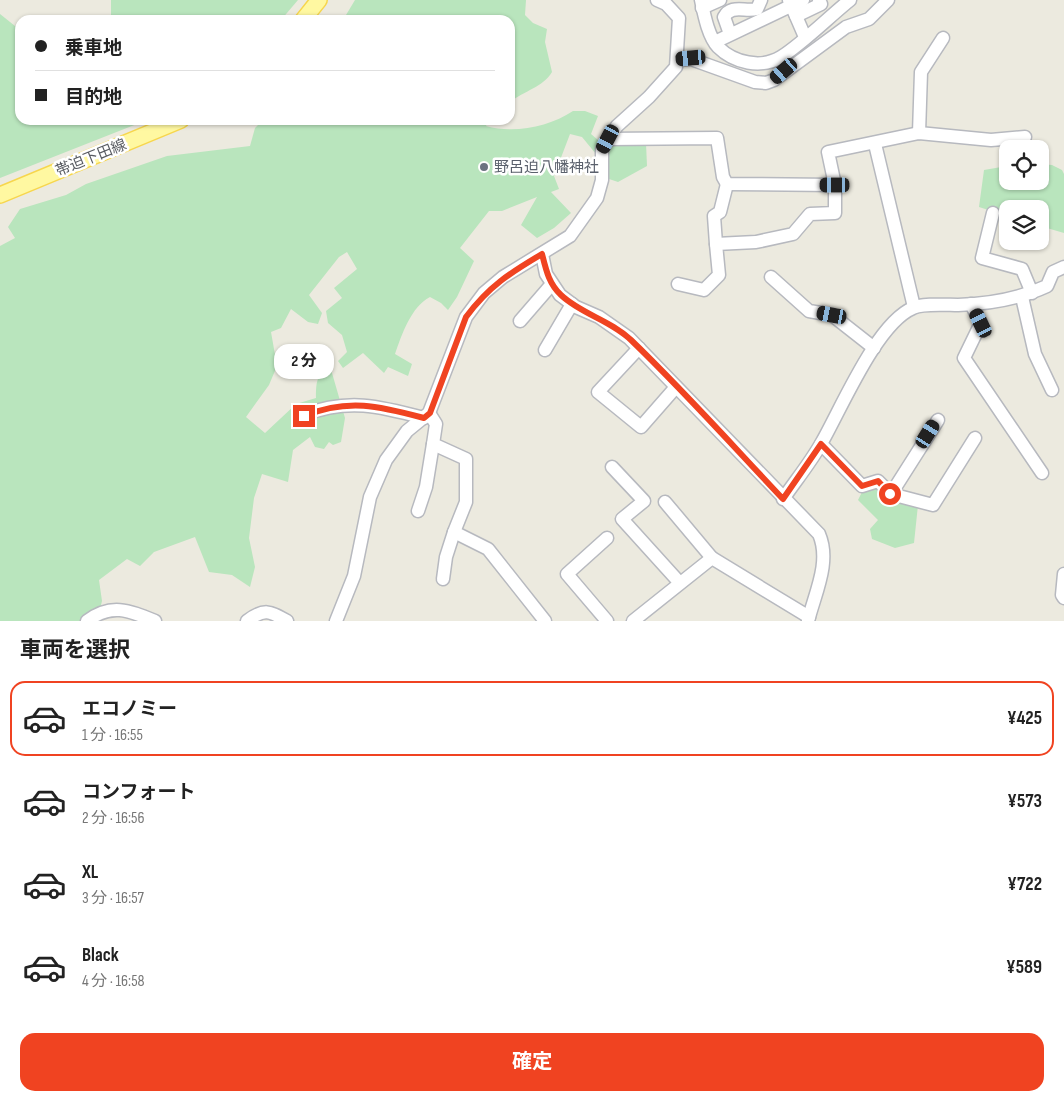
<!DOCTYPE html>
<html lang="ja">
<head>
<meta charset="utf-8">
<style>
  body { margin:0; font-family:"Sofia Sans Condensed","Noto Sans JP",sans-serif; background:#f6f6f6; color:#222; height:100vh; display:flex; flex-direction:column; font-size:19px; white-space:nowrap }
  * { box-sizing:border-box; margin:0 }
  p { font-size:16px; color:#767676 }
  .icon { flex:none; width:28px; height:28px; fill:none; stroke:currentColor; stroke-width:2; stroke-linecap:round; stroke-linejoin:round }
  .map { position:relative; height:621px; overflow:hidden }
  .details { display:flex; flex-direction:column; background:#fff; flex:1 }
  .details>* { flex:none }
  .hud { position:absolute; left:15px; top:15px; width:500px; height:110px; border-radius:15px; box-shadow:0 1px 4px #0004; display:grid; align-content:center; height:110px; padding:0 20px; background:#fff }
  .buttons { position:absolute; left:999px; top:140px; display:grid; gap:10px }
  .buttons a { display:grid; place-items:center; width:50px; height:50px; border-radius:10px; background:#fff; box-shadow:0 1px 4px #0004; font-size:25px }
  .end { position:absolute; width:22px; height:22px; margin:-11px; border:6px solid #f04321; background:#fff; box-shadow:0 0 0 2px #fff }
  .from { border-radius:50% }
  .bubble { position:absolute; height:35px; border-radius:15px; background:#fff; box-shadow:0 1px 4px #0004; font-size:16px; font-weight:700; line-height:35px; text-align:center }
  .car { position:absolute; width:15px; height:30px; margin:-15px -8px; border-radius:6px; box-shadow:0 0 4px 1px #0007; background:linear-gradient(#222 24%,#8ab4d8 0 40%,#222 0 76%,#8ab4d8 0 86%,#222 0) }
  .hud b { display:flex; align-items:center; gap:18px; height:48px; font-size:19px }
  .hud b+b { border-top:1px solid #e0e0e0 }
  .hud i { width:12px; height:12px; background:#222 }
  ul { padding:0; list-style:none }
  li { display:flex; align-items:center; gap:15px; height:75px; margin:0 10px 8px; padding:0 10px; border:2px solid transparent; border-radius:15px }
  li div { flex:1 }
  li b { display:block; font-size:19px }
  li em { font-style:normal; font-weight:700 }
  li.on { border-color:#f04321 }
  li>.icon { width:45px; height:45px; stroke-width:1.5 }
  h2 { padding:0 20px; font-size:22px; line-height:60px }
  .primary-button { display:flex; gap:10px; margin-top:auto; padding:10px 20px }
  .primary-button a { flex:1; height:58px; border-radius:15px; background:#f04321; color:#fff; font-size:20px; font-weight:700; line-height:58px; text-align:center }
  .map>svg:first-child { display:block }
  .green { fill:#b9e5bd }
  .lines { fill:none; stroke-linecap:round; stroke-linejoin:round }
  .minor-casing { stroke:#b7b9bf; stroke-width:15 }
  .major-casing { stroke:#f7d64d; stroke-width:18 }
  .minor { stroke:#fff; stroke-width:12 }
  .major { stroke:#fff8a1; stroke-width:15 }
  .route { stroke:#f04321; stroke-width:6 }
  .worship-dot { fill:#6b7280; stroke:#fff; stroke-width:2 }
  .labels { text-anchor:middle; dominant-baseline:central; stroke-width:5; stroke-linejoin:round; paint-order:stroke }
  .street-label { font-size:15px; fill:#585b61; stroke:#fff }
  .worship-label { font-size:15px; fill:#5b616d; stroke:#fff; text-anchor:start }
</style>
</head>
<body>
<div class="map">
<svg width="1064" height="621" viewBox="0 0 1064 621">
  <rect width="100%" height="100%" fill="#eceadf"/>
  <g class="green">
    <polygon points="111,0 298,0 281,20 111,20"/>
    <path d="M355,0H526L525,15L533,23L547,29L545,42L552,72C543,87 524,91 510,102V20H343Z"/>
    <polygon points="0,14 20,30 20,120 147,120 0,178"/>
    <path d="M573,111H585L598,116L591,134L598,140L596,154L582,137L570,134L554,176L559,189L551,192L571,213L554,228L537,238L521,225L537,197L502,211H489L460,248L474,261L457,297L448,310L441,303L430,297C411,307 402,334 395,354L412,364L408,376L388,367L384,373L363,353L343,368L338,361L347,352L342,335L328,323L326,311L342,298L334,288L357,269L347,252L339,257L309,295L322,313L318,324L308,322L291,309L281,328L271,332L277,366L269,385L246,417L265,433L296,404L316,398C316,384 316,374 330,366L345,418L341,442L333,445L329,442L324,449L315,447L310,437L293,450L288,482L262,474L254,498L249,538L255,567L250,587L232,575L209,572L195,537L154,552L140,566L127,559L99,580L102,601L97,621H0V246L15,238L8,227L20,209L66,195L86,184L167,156L250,146L255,128L263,120H489L486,126C514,134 549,127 573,111Z"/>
    <polygon points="646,143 647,166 618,182 609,179 609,148 612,144"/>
    <polygon points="1040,164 1052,165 1062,170 1064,174 1064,233 1040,226 1040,209 1008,209 1007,216 979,207 984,170 1007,166 1008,181 1040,181"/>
    <polygon points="877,486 918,505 914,543 895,548 872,539 870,529 878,520 858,500 863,490"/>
  </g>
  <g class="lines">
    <g class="minor-casing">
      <g id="minor">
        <path d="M701,0C704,14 708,36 718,47C734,63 761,69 781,57C802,44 830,16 850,0"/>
        <polyline points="789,0 805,37"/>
        <polyline points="702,8 720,0"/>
        <polyline points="796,16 821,4 819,0"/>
        <path d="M730,34L724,17C731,4 745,12 757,9L761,0"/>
        <polyline points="715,42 803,0"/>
        <polyline points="678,60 691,59 755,82 766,83 774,80 846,27 869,19 888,0"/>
        <polyline points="919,133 921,72 943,38"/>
        <polyline points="608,139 717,138 723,177 727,184 835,185 835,213 810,214 793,234 756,242 716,244 719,275 704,290 678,284"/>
        <polyline points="875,144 914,307"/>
        <polyline points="835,185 828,152 919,133 991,140 1025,137"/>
        <polyline points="993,213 982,258 1022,269 1032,293"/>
        <polyline points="716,244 714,216 720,212 727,184"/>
        <path d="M542,254L546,274L560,295L576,307L599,317L629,338L819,534C831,562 815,593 808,621"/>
        <polyline points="771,277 809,311 832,315 874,348"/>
        <polyline points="1022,297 1035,354 1052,390"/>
        <polyline points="971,304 981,323 964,358 1042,473"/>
        <polyline points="520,321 552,284"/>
        <polyline points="639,348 598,392 641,427 676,387"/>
        <polyline points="545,350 572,304"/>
        <polyline points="429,413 436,424 433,444 466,459 466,502 454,532 488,549 545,621"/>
        <path d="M304,415C348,398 379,406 424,418"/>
        <polyline points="821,444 862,486 878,481 891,494 933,505 975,438"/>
        <polyline points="612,467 644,501 622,519 679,582"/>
        <polyline points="891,494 938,420"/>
        <path d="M783,499C796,480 811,462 822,442C842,407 877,323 913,308C922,303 947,305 958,305C989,304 1019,299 1047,286L1053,272L1064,267"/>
        <polyline points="665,502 712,558"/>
        <polyline points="418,511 426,487 433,444"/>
        <polyline points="1064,574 1062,595 1064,598"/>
        <polyline points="443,579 446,557 454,532"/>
        <path d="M87,621C111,603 128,610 155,621"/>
        <path d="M247,621C264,608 270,611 287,621"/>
        <polyline points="336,621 354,576 370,497 386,460 407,431 429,413 466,317 484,293 503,277 570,236 597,198 602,180 602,150 608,139 617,126 649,97 676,67 679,18 666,4 657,0"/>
        <polyline points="607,621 567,574 607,538"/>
        <polyline points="633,621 712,558 809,617"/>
      </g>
    </g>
    <g class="major-casing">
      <g id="major">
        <polyline points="303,20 319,0"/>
        <polyline points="0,195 181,120"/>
      </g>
    </g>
    <use href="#minor" class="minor"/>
    <use href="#major" class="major"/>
  </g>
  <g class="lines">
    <path class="route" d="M304,416C348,398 379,406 424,418L430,413L466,317C489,286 510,273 542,254C546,270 549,284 561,295C581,314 610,320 631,340C684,391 733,446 783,499L821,444L862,486L878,481L890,494"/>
  </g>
  <circle class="worship-dot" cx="484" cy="167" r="5"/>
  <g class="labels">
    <g class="street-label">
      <text transform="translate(91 158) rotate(-22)">帯迫下田線</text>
    </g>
    <g class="worship-label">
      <text x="494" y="167">野呂迫八幡神社</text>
    </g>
  </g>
</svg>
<div class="buttons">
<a><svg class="icon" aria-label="locate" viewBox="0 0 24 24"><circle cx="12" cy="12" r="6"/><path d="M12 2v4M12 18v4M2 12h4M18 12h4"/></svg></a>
<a><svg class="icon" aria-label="layers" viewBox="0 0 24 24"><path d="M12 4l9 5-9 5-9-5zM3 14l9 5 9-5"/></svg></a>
</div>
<i class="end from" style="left:890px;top:494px"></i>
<i class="end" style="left:304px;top:416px"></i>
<div class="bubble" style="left:274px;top:344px;width:60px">2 分</div>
<i class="car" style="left:691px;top:58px;rotate:265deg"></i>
<i class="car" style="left:784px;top:71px;rotate:229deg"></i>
<i class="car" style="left:608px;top:139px;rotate:208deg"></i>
<i class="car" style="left:835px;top:185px;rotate:270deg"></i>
<i class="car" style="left:832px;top:315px;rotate:281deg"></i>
<i class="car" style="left:981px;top:323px;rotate:334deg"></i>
<i class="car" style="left:928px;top:434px;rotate:32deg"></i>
<div class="hud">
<b><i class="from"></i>乗車地</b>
<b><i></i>目的地</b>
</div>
</div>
<section class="details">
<h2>車両を選択</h2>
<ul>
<li class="on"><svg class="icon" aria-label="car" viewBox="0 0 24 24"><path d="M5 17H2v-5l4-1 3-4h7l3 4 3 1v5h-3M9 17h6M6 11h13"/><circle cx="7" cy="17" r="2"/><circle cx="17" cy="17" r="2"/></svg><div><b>エコノミー</b><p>1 分 · 16:55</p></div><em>¥425</em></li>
<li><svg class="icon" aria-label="car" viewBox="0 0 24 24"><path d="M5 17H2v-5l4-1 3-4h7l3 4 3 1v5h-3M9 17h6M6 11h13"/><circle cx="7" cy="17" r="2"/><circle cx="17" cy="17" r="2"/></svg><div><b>コンフォート</b><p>2 分 · 16:56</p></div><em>¥573</em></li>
<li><svg class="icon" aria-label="car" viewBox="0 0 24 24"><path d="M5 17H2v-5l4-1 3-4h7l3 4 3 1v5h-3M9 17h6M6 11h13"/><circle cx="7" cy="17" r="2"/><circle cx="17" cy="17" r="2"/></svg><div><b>XL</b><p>3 分 · 16:57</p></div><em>¥722</em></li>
<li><svg class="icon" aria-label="car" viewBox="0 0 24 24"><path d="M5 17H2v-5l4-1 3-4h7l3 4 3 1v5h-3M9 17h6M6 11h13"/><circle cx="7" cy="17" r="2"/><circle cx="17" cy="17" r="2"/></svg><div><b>Black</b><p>4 分 · 16:58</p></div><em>¥589</em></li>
</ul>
<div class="primary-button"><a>確定</a></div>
</section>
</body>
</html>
